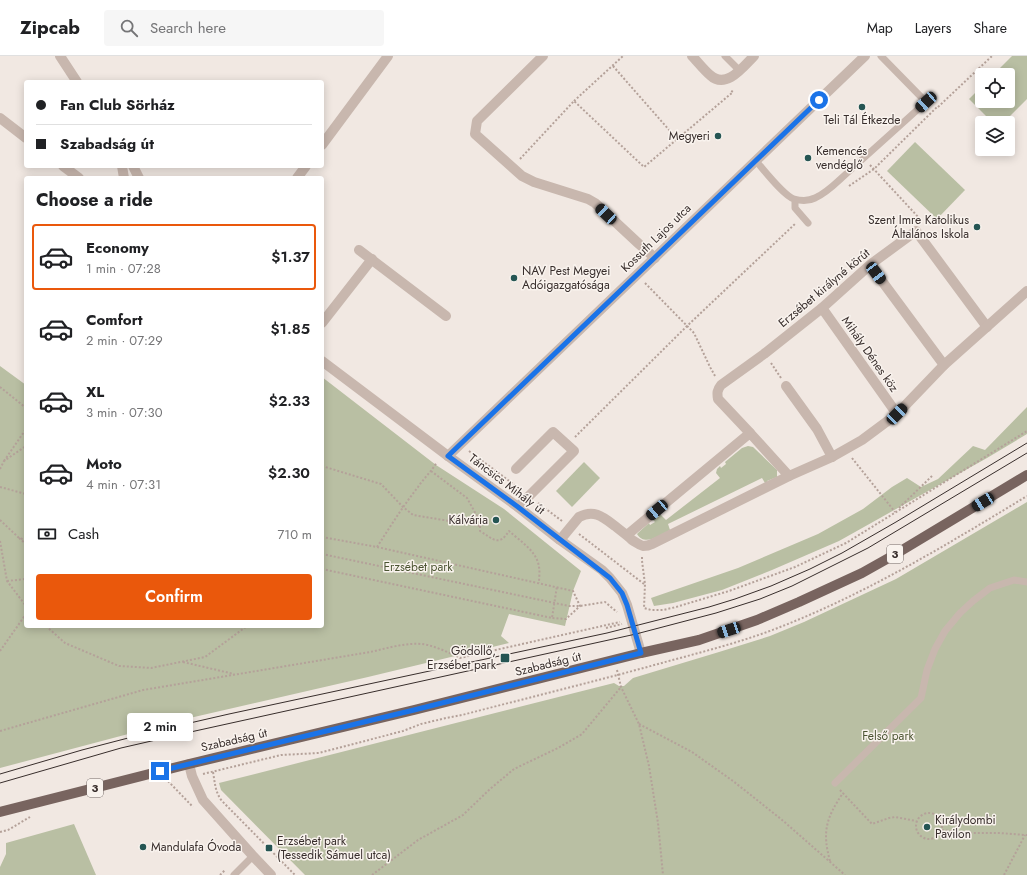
<!DOCTYPE html>
<html lang="en">
<head>
<meta charset="utf-8">
<style>
  body { margin:0; font-family:Jost,sans-serif; background:#f6f6f6; color:#202124; height:100vh; display:flex; flex-direction:column; font-size:15px; white-space:nowrap }
  * { box-sizing:border-box; margin:0 }
  p { font-size:13px; color:#757577 }
  .icon { flex:none; width:22px; height:22px; fill:none; stroke:currentColor; stroke-width:2; stroke-linecap:round; stroke-linejoin:round }
  .map { position:relative; flex:1; overflow:hidden }
  .details { position:absolute; left:24px; top:120px; width:300px; height:452px; display:flex; flex-direction:column; background:#fff; border-radius:4px; box-shadow:0 2px 10px #0003 }
  .details>* { flex:none }
  .guide { position:absolute; left:24px; top:24px; width:300px; height:88px; border-radius:4px; box-shadow:0 2px 10px #0003; display:grid; align-content:center; height:88px; padding:0 12px; background:#fff }
  .tools { position:absolute; left:975px; top:12px; display:grid; gap:8px }
  .tools a { display:grid; place-items:center; width:40px; height:40px; border-radius:4px; background:#fff; box-shadow:0 2px 10px #0003; font-size:20px }
  .end { position:absolute; width:18px; height:18px; margin:-9px; border:5px solid #1a73e8; background:#fff; box-shadow:0 0 0 2px #fff }
  .from { border-radius:50% }
  .bubble { position:absolute; height:28px; border-radius:4px; background:#fff; box-shadow:0 2px 10px #0003; font-size:13px; font-weight:600; line-height:28px; text-align:center }
  .car { position:absolute; width:12px; height:24px; margin:-12px -6px; border-radius:5px; box-shadow:0 0 3px 1px #0007; background:linear-gradient(#222 24%,#8ab4d8 0 40%,#222 0 76%,#8ab4d8 0 86%,#222 0) }
  .guide b { display:flex; align-items:center; gap:14px; height:38px; font-size:15px }
  .guide b+b { border-top:1px solid #e0e0e0 }
  .guide i { width:10px; height:10px; background:#202124 }
  ul { padding:0; list-style:none }
  li { display:flex; align-items:center; gap:12px; height:66px; margin:0 8px 6px; padding:0 4px; border:2px solid transparent; border-radius:4px }
  li div { flex:1 }
  li b { display:block; font-size:15px }
  li em { font-style:normal; font-weight:600 }
  li.selected { border-color:#ea580c }
  li>.icon { width:36px; height:36px; stroke-width:1.5 }
  h2 { padding:0 12px; font-size:18px; line-height:48px }
  .pay { display:flex; align-items:center; gap:10px; height:44px; padding:0 12px; font-size:15px }
  .pay p { margin-inline-start:auto }
  .cta { display:flex; gap:8px; margin-top:auto; padding:8px 12px }
  .cta a { flex:1; height:46px; border-radius:4px; background:#ea580c; color:#fff; font-size:16px; font-weight:600; line-height:46px; text-align:center }
  header { display:flex; align-items:center; gap:24px; box-sizing:border-box; height:56px; padding:0 20px; background:#fff; border-bottom:1px solid #e0e0e0 }
  header strong { font-size:19px }
  nav { display:flex; gap:22px; margin-inline-start:auto; font-size:14px }
  .search { width:280px; height:36px; background:#f6f6f6; display:flex; align-items:center; gap:10px; box-sizing:border-box; padding:0 14px; border-radius:4px; color:#757577; font-size:15px }
  .map>svg:first-child { display:block }
  .green { fill:#b9bfa3 }
  .lines { fill:none; stroke-linecap:round; stroke-linejoin:round }
  .path { stroke:#b4a199; stroke-width:2; stroke-dasharray:2 2; stroke-linecap:butt }
  .service { stroke:#c8b7ae; stroke-width:7 }
  .minor { stroke:#c8b7ae; stroke-width:10 }
  .primary { stroke:#78645f; stroke-width:10 }
  .tram { stroke:#382e2c; stroke-width:1 }
  .route { stroke:#1a73e8; stroke-width:5 }
  .poi-dot { fill:#255553; stroke:#f9f3ee; stroke-width:1.5 }
  .labels { text-anchor:middle; dominant-baseline:central; stroke-width:3; stroke-linejoin:round; paint-order:stroke }
  .shield { fill:#f9f3ee; stroke:#726966; stroke-width:1 }
  .shield-label { font-size:11px; font-weight:bold; fill:#382e2c }
  .poi-label { font-size:12px; fill:#382e2c; stroke:#f9f3ee; text-anchor:start }
  .street-label { font-size:12px; fill:#382e2c; stroke:#f9f3ee }
  .park-label { font-size:12px; fill:#4b5432; stroke:#f9f3ee }
</style>
</head>
<body>
<header>
<strong>Zipcab</strong>
<div class="search"><svg class="icon" aria-label="search" viewBox="0 0 24 24"><circle cx="10" cy="10" r="6"/><path d="M15 15l6 6"/></svg>Search here</div>
<nav><a>Map</a><a>Layers</a><a>Share</a></nav>
</header>
<div class="map">
<svg width="1027" height="819" viewBox="0 0 1027 819">
  <rect width="100%" height="100%" fill="#f1e8e2"/>
  <g class="green">
    <polygon points="1012,0 1027,0 1027,43 1003,67 993,67 969,43 982,30 982,45 1008,45 1008,19 993,19"/>
    <polygon points="915,86 965,134 937,163 887,115"/>
    <polygon points="0,310 26,329 26,570 322,570 322,321 436,409 504,453 581,515 573,535 565,570 509,558 501,580 509,587 368,621 181,664 0,712"/>
    <polygon points="1027,351 1027,378 987,402 839,485 772,514 722,534 673,547 654,550 651,542 738,512 818,478 863,453 892,431 907,422 921,431 938,423 973,390 985,394"/>
    <path d="M748,390L753,391L777,414V421L767,425L768,428L765,427L762,422L668,468L670,474C660,479 645,491 637,478L639,476L649,467L650,469L655,466L653,464L660,458L666,464L720,422L716,417L717,413L720,410L721,412L726,408L725,406L742,392Z"/>
    <polygon points="584,406 600,422 572,451 556,435"/>
    <polygon points="1027,446 1027,819 305,819 221,734 219,727 614,627 619,630 624,630 633,622 719,596 770,580 804,566 896,523"/>
    <polygon points="74,768 96,819 0,819 0,811 6,798 6,787"/>
  </g>
  <g class="lines">
    <g class="path">
      <polyline points="613,10 677,83"/>
      <polyline points="574,45 623,0"/>
      <polyline points="938,51 992,0"/>
      <polyline points="520,103 574,45 644,111 733,36 730,34"/>
      <polyline points="870,109 920,163 920,165"/>
      <polyline points="849,130 874,113 937,51"/>
      <polyline points="645,227 694,277 710,311 715,320"/>
      <polyline points="771,307 781,322"/>
      <polyline points="0,331 26,352"/>
      <polyline points="575,381 687,270 796,167"/>
      <polyline points="469,395 520,433"/>
      <polyline points="852,402 895,456"/>
      <polyline points="4,405 26,373"/>
      <polyline points="322,410 381,428 403,451 413,459 480,470"/>
      <polyline points="0,413 4,405 26,390"/>
      <path d="M431,415L467,442L477,460L480,470V475C493,483 499,491 509,475C520,485 537,495 539,511C540,516 539,522 539,527"/>
      <polyline points="0,431 26,438"/>
      <polyline points="538,447 562,465"/>
      <polyline points="899,452 932,420"/>
      <polyline points="0,464 19,482 26,484"/>
      <polyline points="579,478 644,528"/>
      <polyline points="322,481 377,491 573,535 580,550 566,563 552,562"/>
      <polyline points="19,482 26,488"/>
      <polyline points="0,485 7,525 26,550"/>
      <path d="M377,491C390,471 403,450 418,431C424,422 432,415 437,406"/>
      <polyline points="322,498 569,550 580,550 605,546 617,556"/>
      <polyline points="642,501 642,505 645,528 644,552 651,554 663,554 676,551 729,535 795,511 846,487 1027,375"/>
      <polyline points="322,513 552,562 557,530"/>
      <polyline points="7,525 26,523"/>
      <polyline points="46,570 65,587 119,610 151,612 205,601 247,570"/>
      <polyline points="606,572 622,568"/>
      <polyline points="0,595 26,558"/>
      <polyline points="183,606 234,618"/>
      <polyline points="617,614 621,631 639,668 649,710 658,767 663,819"/>
      <polyline points="639,668 692,696 733,725 781,763 845,819"/>
      <path d="M0,675L143,634L370,596C389,592 409,585 428,589C439,592 450,597 460,602L620,566"/>
      <path d="M213,716C215,727 215,736 222,745L295,819"/>
      <path d="M203,718L281,699L319,697L403,675L421,668L446,662L462,659C527,642 593,626 658,608C694,598 731,589 767,576C859,542 943,491 1027,440"/>
      <polyline points="168,725 193,751"/>
      <polyline points="840,734 872,768 889,762 895,761 916,765"/>
      <circle cx="929" cy="770" r="13"/>
      <polyline points="942,774 965,777 1000,777 1025,779 1027,779"/>
      <polyline points="0,776 8,774 30,761"/>
      <path d="M830,805C822,776 826,762 843,737"/>
      <polyline points="220,819 225,814"/>
      <polyline points="372,819 418,784 463,759 490,733 514,713 558,692 582,678 621,631"/>
      <polyline points="1004,819 1025,779"/>
    </g>
    <g class="service">
      <polyline points="725,0 739,14"/>
      <path d="M756,105C764,114 784,140 794,143C801,145 809,145 815,142C827,137 837,126 846,118C873,94 899,70 926,46L881,0"/>
      <polyline points="795,144 795,152 808,167"/>
      <polyline points="835,727 921,642 927,614 935,593 945,575 960,557 973,545 990,532 1014,524 1027,526"/>
      <polyline points="234,819 253,800"/>
    </g>
    <g class="minor">
      <polyline points="60,0 77,26"/>
      <polyline points="543,0 477,65 475,78 522,120 534,126 588,143 595,147 639,188 655,202"/>
      <path d="M692,0C698,6 703,13 710,19C726,34 743,11 754,0"/>
      <polyline points="0,62 26,82"/>
      <polyline points="322,89 388,0"/>
      <polyline points="63,110 79,122"/>
      <polyline points="122,110 124,122"/>
      <polyline points="133,110 139,122"/>
      <polyline points="297,122 306,110"/>
      <polyline points="359,194 446,260"/>
      <polyline points="876,217 944,309"/>
      <polyline points="822,252 897,358"/>
      <polyline points="322,267 372,203"/>
      <polyline points="322,305 448,400 518,451 560,484 602,514 610,522 622,537 627,549 641,597"/>
      <polyline points="786,330 817,373 832,401"/>
      <path d="M750,377L718,343C717,337 717,334 721,329L764,298L822,252L871,208L916,175L987,271"/>
      <polyline points="448,400 865,0"/>
      <polyline points="516,413 553,376 574,395 518,451"/>
      <polyline points="789,420 832,401 862,384 897,358 944,309 1027,235"/>
      <path d="M560,484L579,461C594,453 603,461 615,470C621,475 627,479 632,484C636,486 639,489 643,490C646,490 650,489 652,488L789,420L750,377L627,479"/>
      <polyline points="189,708 192,720 203,744 253,800 271,819"/>
    </g>
    <polyline class="primary" points="0,756 189,708 414,654 641,597 699,584 757,564 799,546 862,517 894,499 1027,419"/>
    <g class="tram">
      <polyline points="0,718 82,694 155,675 229,658 607,577 709,551 735,543 771,530 810,513 842,497 896,466 1027,387"/>
      <polyline points="0,727 121,692 195,675 636,578 716,557 760,543 792,530 868,492 1027,397"/>
    </g>
  </g>
  <g class="lines">
    <polyline class="route" points="160,715 414,654 641,597 627,549 622,537 610,522 518,451 448,400 819,44"/>
  </g>
  <g class="poi-dot">
    <circle cx="862" cy="51" r="4"/>
    <circle cx="718" cy="80" r="4"/>
    <circle cx="808" cy="102" r="4"/>
    <circle cx="977" cy="171" r="4"/>
    <circle cx="514" cy="222" r="4"/>
    <circle cx="496" cy="464" r="4"/>
    <rect x="500" y="597" width="10" height="10" rx="2"/>
    <circle cx="927" cy="771" r="4"/>
    <circle cx="143" cy="791" r="4"/>
    <rect x="265" y="788" width="8" height="8" rx="2"/>
  </g>
  <g class="labels">
    <g class="shield">
      <rect x="887" y="489" width="16" height="18" rx="3"/>
      <rect x="87" y="723" width="16" height="18" rx="3"/>
    </g>
    <g class="shield-label">
      <text x="895" y="498">3</text>
      <text x="95" y="732">3</text>
    </g>
    <g class="poi-label">
      <text x="862" y="64" text-anchor="middle">Teli Tál Étkezde</text>
      <text x="710" y="80" text-anchor="end">Megyeri</text>
      <text x="816" y="95">Kemencés<tspan x="816" dy="14">vendéglő</tspan></text>
      <text x="969" y="164" text-anchor="end">Szent Imre Katolikus<tspan x="969" dy="14">Általános Iskola</tspan></text>
      <text x="522" y="215">NAV Pest Megyei<tspan x="522" dy="14">Adóigazgatósága</tspan></text>
      <text x="488" y="464" text-anchor="end">Kálvária</text>
      <text x="496" y="595" text-anchor="end">Gödöllő,<tspan x="496" dy="14">Erzsébet park</tspan></text>
      <text x="935" y="764">Királydombi<tspan x="935" dy="14">Pavilon</tspan></text>
      <text x="277" y="785">Erzsébet park<tspan x="277" dy="14">(Tessedik Sámuel utca)</tspan></text>
      <text x="151" y="791">Mandulafa Óvoda</text>
    </g>
    <g class="street-label">
      <text transform="translate(656 182) rotate(-44)">Kossuth Lajos utca</text>
      <text transform="translate(824 232) rotate(-40)">Erzsébet királyné körút</text>
      <text transform="translate(870 298) rotate(55)">Mihály Dénes köz</text>
      <text transform="translate(507 428) rotate(37)">Táncsics Mihály út</text>
      <text transform="translate(548 608) rotate(-14)">Szabadság út</text>
      <text transform="translate(234 684) rotate(-13)">Szabadság út</text>
    </g>
    <g class="park-label">
      <text x="418" y="511">Erzsébet park</text>
      <text x="888" y="680">Felső park</text>
    </g>
  </g>
</svg>
<div class="tools">
<a><svg class="icon" aria-label="locate" viewBox="0 0 24 24"><circle cx="12" cy="12" r="6"/><path d="M12 2v4M12 18v4M2 12h4M18 12h4"/></svg></a>
<a><svg class="icon" aria-label="layers" viewBox="0 0 24 24"><path d="M12 4l9 5-9 5-9-5zM3 14l9 5 9-5"/></svg></a>
</div>
<i class="end from" style="left:819px;top:44px"></i>
<i class="end" style="left:160px;top:715px"></i>
<div class="bubble" style="left:127px;top:657px;width:66px">2 min</div>
<i class="car" style="left:926px;top:46px;rotate:228deg"></i>
<i class="car" style="left:606px;top:158px;rotate:313deg"></i>
<i class="car" style="left:876px;top:217px;rotate:143deg"></i>
<i class="car" style="left:897px;top:358px;rotate:44deg"></i>
<i class="car" style="left:983px;top:446px;rotate:239deg"></i>
<i class="car" style="left:657px;top:454px;rotate:230deg"></i>
<i class="car" style="left:729px;top:574px;rotate:252deg"></i>
<div class="guide">
<b><i class="from"></i>Fan Club Sörház</b>
<b><i></i>Szabadság út</b>
</div>
<section class="details">
<h2>Choose a ride</h2>
<ul>
<li class="selected"><svg class="icon" aria-label="car" viewBox="0 0 24 24"><path d="M5 17H2v-5l4-1 3-4h7l3 4 3 1v5h-3M9 17h6M6 11h13"/><circle cx="7" cy="17" r="2"/><circle cx="17" cy="17" r="2"/></svg><div><b>Economy</b><p>1 min · 07:28</p></div><em>$1.37</em></li>
<li><svg class="icon" aria-label="car" viewBox="0 0 24 24"><path d="M5 17H2v-5l4-1 3-4h7l3 4 3 1v5h-3M9 17h6M6 11h13"/><circle cx="7" cy="17" r="2"/><circle cx="17" cy="17" r="2"/></svg><div><b>Comfort</b><p>2 min · 07:29</p></div><em>$1.85</em></li>
<li><svg class="icon" aria-label="car" viewBox="0 0 24 24"><path d="M5 17H2v-5l4-1 3-4h7l3 4 3 1v5h-3M9 17h6M6 11h13"/><circle cx="7" cy="17" r="2"/><circle cx="17" cy="17" r="2"/></svg><div><b>XL</b><p>3 min · 07:30</p></div><em>$2.33</em></li>
<li><svg class="icon" aria-label="car" viewBox="0 0 24 24"><path d="M5 17H2v-5l4-1 3-4h7l3 4 3 1v5h-3M9 17h6M6 11h13"/><circle cx="7" cy="17" r="2"/><circle cx="17" cy="17" r="2"/></svg><div><b>Moto</b><p>4 min · 07:31</p></div><em>$2.30</em></li>
</ul>
<div class="pay"><svg class="icon" aria-label="cash" viewBox="0 0 24 24"><path d="M3 7h18v10H3z"/><circle cx="12" cy="12" r="2"/></svg>Cash<p>710 m</p></div>
<div class="cta"><a>Confirm</a></div>
</section>
</div>
</body>
</html>
